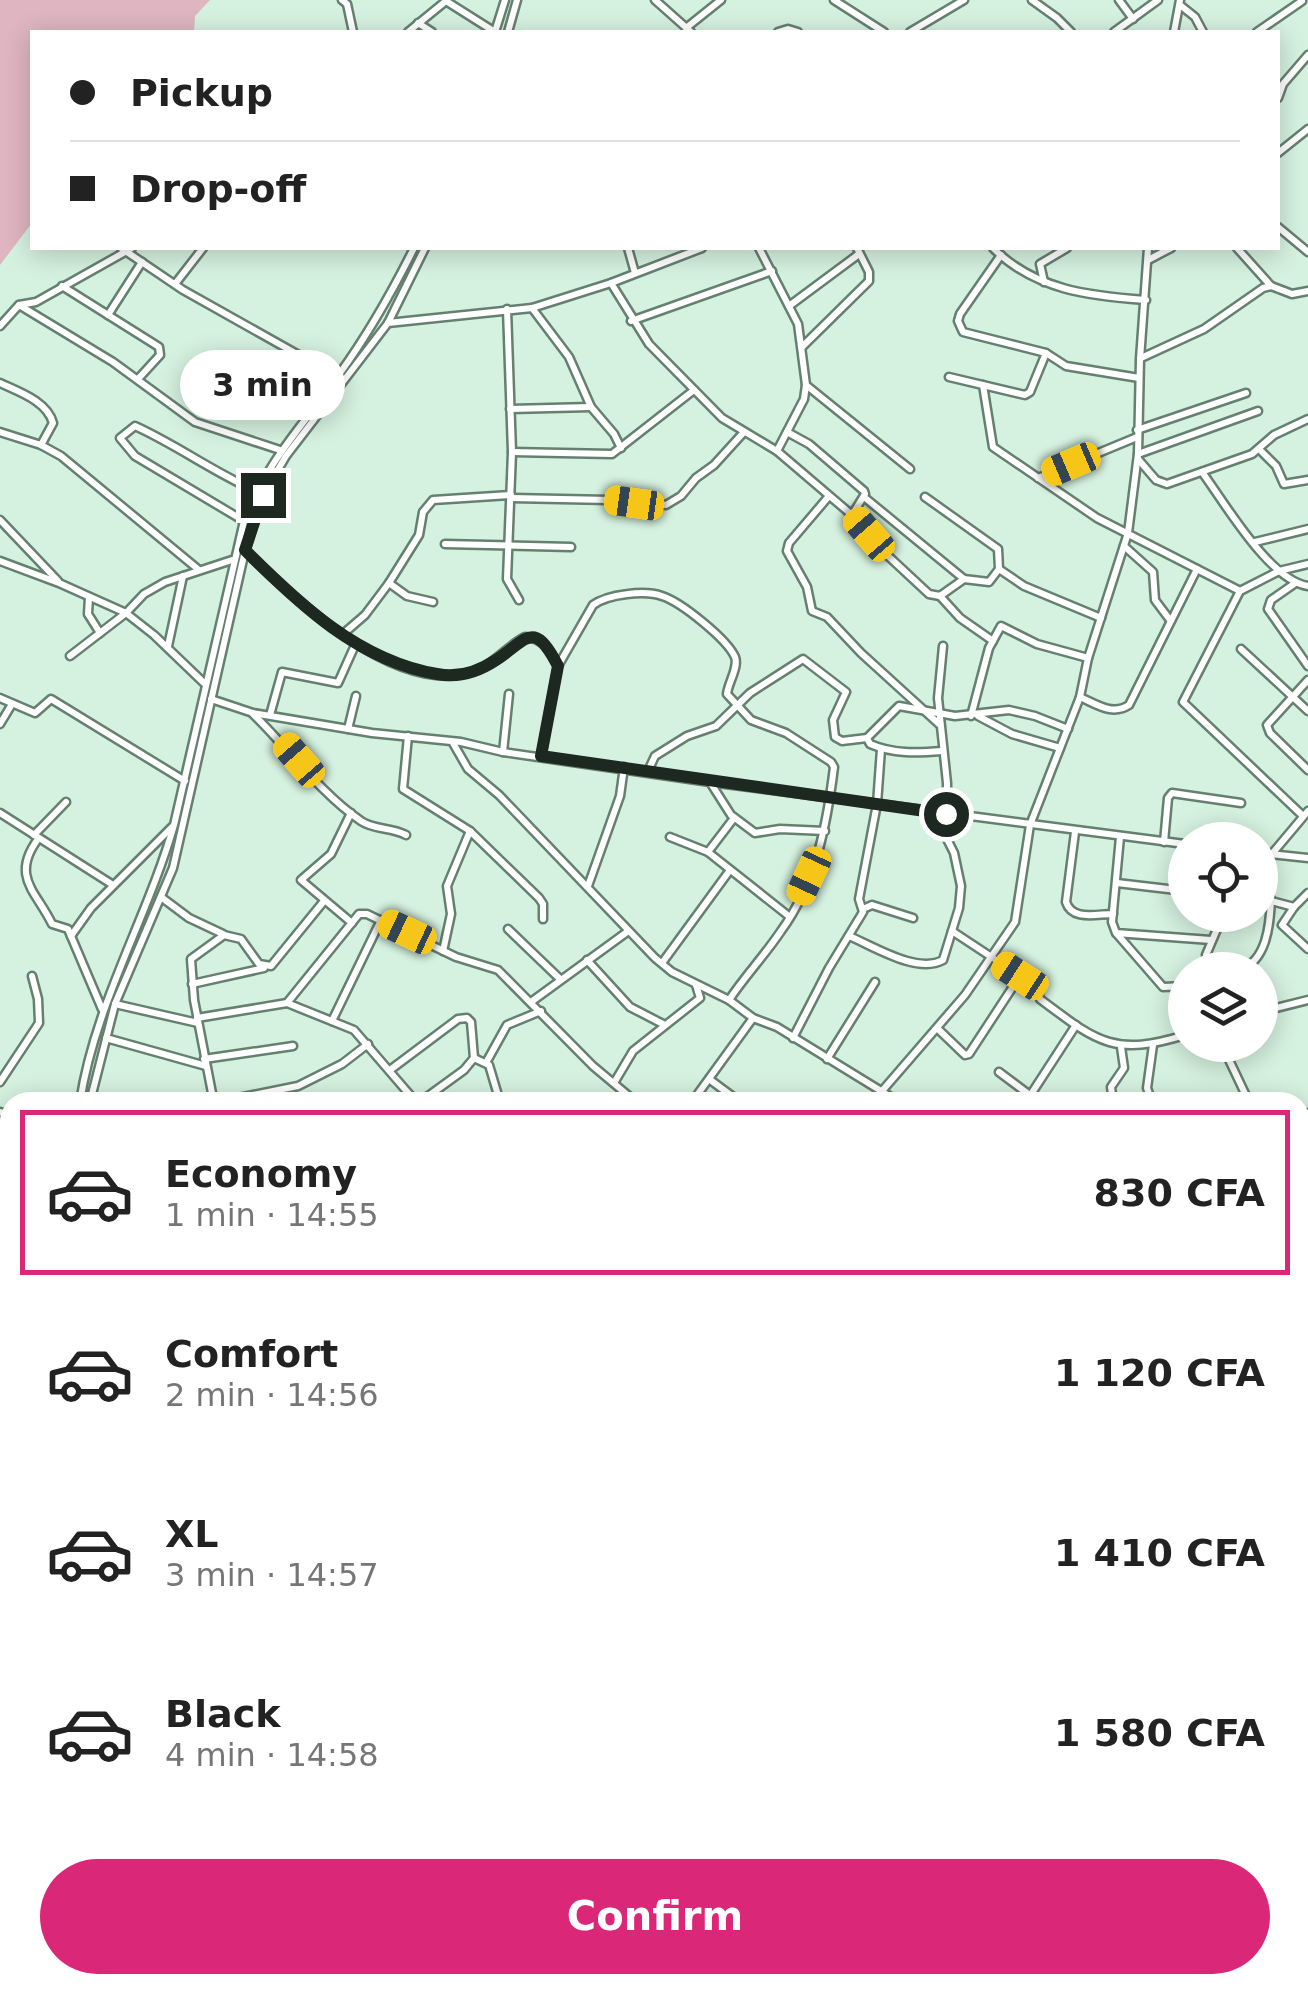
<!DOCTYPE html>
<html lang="en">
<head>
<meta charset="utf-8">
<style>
  body { margin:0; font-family:"DejaVu Sans",sans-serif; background:#f6f6f6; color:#222; height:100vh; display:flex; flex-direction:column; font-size:38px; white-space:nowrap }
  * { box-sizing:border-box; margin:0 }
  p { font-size:32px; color:#767676 }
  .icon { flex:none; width:55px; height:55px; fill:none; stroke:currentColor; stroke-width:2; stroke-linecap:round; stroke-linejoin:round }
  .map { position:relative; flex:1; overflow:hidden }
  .sheet { position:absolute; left:0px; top:1092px; width:1310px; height:902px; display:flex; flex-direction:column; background:#fff; border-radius:30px 30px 0 0; box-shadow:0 5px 25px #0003 }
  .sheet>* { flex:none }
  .hud { position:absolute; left:30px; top:30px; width:1250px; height:220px; border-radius:0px; box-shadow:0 5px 25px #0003; display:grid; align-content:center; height:220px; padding:0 40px; background:#fff }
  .controls { position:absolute; left:1168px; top:822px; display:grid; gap:20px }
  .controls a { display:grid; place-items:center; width:110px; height:110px; border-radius:50%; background:#fff; box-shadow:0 5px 25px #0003; font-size:50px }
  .end { position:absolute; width:45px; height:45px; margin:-22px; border:12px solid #1d2821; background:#fff; box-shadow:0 0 0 5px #fff }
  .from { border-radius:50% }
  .bubble { position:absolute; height:70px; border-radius:35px; background:#fff; box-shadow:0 5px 25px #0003; font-size:32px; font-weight:700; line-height:70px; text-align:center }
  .car { position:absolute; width:30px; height:60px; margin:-30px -15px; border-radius:12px; box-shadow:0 0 8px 2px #0007; background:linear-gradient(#f5c518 24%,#345 0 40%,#f5c518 0 76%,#345 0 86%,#f5c518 0) }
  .hud b { display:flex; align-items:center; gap:35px; height:95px; font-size:38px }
  .hud b+b { border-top:2px solid #e0e0e0 }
  .hud i { width:25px; height:25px; background:#222 }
  ul { padding:18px 0 0; list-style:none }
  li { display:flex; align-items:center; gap:30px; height:165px; margin:0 20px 15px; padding:0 20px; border:5px solid transparent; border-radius:0px }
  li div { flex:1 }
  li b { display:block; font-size:38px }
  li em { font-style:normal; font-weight:700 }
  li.current { border-color:#db2777 }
  li>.icon { width:90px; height:90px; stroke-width:1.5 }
  .button { display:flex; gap:20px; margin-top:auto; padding:20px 40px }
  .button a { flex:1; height:115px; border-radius:60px; background:#db2777; color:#fff; font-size:40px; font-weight:700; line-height:115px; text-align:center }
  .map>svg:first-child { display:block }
  .green { fill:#deb5c0 }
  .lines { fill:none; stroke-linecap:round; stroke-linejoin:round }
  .minor-casing { stroke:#668070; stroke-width:11 }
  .minor { stroke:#fff; stroke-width:6 }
  .route { stroke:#1d2821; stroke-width:12 }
</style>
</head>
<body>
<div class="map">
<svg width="1308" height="1994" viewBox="0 0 1308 1994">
  <rect width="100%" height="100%" fill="#d5f1df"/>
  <polygon class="green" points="0,0 210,0 195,16 194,32 32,32 32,223 0,265"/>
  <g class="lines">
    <g class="minor-casing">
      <g id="minor">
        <polyline points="342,0 347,4 353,32"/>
        <polyline points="655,0 691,32"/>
        <polyline points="834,0 884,32"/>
        <polyline points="1032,0 1057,18 1071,32"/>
        <polyline points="1119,0 1133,19"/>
        <polyline points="446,1 495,32"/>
        <polyline points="1180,5 1195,17 1203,32"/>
        <polyline points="418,23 432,32"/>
        <polyline points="686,28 721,0"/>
        <polyline points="408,32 446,1"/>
        <polyline points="495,32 505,0"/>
        <polyline points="508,32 517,0"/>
        <polyline points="778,32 788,29 798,32"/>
        <polyline points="910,32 964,0"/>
        <polyline points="1114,32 1158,0"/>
        <polyline points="1174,32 1180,0"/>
        <polyline points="1257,32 1302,1"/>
        <polyline points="1278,98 1283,84 1308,55"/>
        <polyline points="1278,153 1308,129"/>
        <polyline points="1278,227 1308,252"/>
        <polyline points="121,248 183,290 338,377"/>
        <polyline points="628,248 635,273"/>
        <polyline points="759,248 798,324 806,385 804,399 777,451"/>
        <path d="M993,248C1035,290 1089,296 1146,300"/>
        <polyline points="1237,248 1271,286"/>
        <polyline points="1001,255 960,314 958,321 963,332 1046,353 1066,366 1139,378"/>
        <polyline points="1148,260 1171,248"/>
        <polyline points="1044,282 1040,264 1067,248"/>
        <polyline points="611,283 649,344 722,418 777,451 852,515 886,554 929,594 940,596 964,579"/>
        <polyline points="175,284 203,248"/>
        <polyline points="62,286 159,347 160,355 138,379"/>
        <polyline points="19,305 113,362 195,422 280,450"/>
        <polyline points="789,306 859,254"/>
        <polyline points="532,308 569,357 591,407 614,434 621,448"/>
        <polyline points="507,309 512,452 507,579 519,600"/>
        <polyline points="108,315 142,262"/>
        <polyline points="631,321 772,271"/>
        <polyline points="388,323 532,308 611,283 702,248"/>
        <polyline points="0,326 19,305 36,302 132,248"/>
        <polyline points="802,347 869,281 869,272 857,248"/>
        <polyline points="1141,358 1204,329 1263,288 1271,286 1292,294 1308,291"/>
        <polyline points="949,377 1025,395 1030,392 1046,353"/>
        <path d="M0,383C19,392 47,401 53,423L41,445"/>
        <polyline points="806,385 910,469"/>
        <polyline points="983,385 993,447 1097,518 1240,591"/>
        <polyline points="510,409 591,407"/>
        <polyline points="1137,430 1246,393"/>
        <polyline points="0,432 41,445 61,456 199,570"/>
        <polyline points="787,432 809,444 864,491 865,494 852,515"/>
        <polyline points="1260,450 1276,466 1284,484 1308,480"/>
        <polyline points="512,452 612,454 694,390"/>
        <polyline points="1138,454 1258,411"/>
        <polyline points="1138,459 1156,480 1167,484 1252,454 1274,435 1308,419"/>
        <path d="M1202,472C1224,502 1270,581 1308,586"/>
        <polyline points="1038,478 1137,437"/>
        <polyline points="829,496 789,543 787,551 807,587 812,611 827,617 861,653 939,724"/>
        <polyline points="864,497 964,579 989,582 999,569 998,549 925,497"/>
        <polyline points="511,498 610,500 666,505 681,496 696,478 714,465 744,432"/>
        <polyline points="0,520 58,581"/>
        <path d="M244,521L135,456L120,438L135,426C177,445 213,472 256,491"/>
        <polyline points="1255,542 1308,529"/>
        <polyline points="445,544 571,547"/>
        <polyline points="1124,546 1153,572 1155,600 1170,620"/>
        <path d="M246,552C295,600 398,698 474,671C495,664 507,646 525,637C543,638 550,650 558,666"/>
        <polyline points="0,561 59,583 126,613 154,635 204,683"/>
        <polyline points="999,569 1024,586 1101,618"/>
        <polyline points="389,583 407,596 433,602"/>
        <polyline points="1294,584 1271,600 1268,609 1308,666"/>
        <polyline points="940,596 960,618 993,641"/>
        <polyline points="89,597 88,614 100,633"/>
        <polyline points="343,634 365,615 389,583 419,535 423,512 433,500 511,495"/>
        <polyline points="168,646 183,576"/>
        <polyline points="1241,649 1308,711"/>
        <polyline points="70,656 126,613 144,594 165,582 232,560"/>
        <polyline points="1308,680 1267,725 1270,733 1308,770"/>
        <path d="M1080,697C1096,704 1112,716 1129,705L1197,569"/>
        <polyline points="0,698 35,713 51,699 185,781"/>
        <polyline points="211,699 253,713 372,733 461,742 503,752 710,782 1185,844"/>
        <path d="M253,714C289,749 320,793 361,821C374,830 391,827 406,835"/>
        <polyline points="270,715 282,672 338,683 356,643"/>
        <polyline points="971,716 989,648 1001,626 1037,644 1088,658"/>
        <polyline points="978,716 1012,734 1060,748"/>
        <polyline points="0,724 12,704"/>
        <polyline points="348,729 356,696"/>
        <polyline points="408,736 403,789 470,831 539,898 543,904 543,919"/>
        <path d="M867,738L870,744C893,754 917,753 942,751"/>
        <polyline points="453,743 468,769 499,795 655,958 672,972 729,1000 753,1018 777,1027 899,1102"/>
        <polyline points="503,752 509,694"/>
        <path d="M541,756L558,666L593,605C608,594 645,590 662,596C681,602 727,639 735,657C739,667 728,683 727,694L751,720L786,733L831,762L834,767C827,824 816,883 781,931C765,955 745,976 729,1000"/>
        <polyline points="648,771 655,756 687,736 716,726 750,693 803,659 846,692 833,720 835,737 842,741 867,738 899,706 955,716 1009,710 1035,716 1068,729"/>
        <polyline points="710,782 731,815 755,833 780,829 825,831"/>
        <polyline points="0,813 113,885"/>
        <polyline points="351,813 331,854 301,880 352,923"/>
        <polyline points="1303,816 1183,702 1240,591 1279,571 1308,564"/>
        <path d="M1075,832L1066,902C1072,921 1096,914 1113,914"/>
        <polyline points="34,835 66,802"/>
        <polyline points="670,837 708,852 790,917"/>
        <polyline points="1120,837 1112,922 1116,933 1211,940"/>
        <path d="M38,839C10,877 37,892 52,924L68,929L102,1009"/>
        <polyline points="1164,842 1168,798 1172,793 1241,803"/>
        <polyline points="708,852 734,818"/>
        <polyline points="1260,853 1308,858"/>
        <polyline points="1271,855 1308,811"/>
        <polyline points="1117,883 1185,891"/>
        <polyline points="588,886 620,796 624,767"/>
        <polyline points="1308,893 1294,907 1282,925 1308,949"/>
        <polyline points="161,897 189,918 223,934"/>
        <polyline points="1260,898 1294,907"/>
        <polyline points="863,909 872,905 913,918"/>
        <polyline points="508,929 560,979"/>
        <path d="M952,931L1037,987L1040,999C1097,1042 1114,1057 1185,1035"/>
        <polyline points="1117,934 1163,987 1185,986"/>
        <polyline points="71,936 91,908 172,827"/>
        <path d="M849,936C875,947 917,974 943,960L959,908L961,886L954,853L947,839V783L938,698L943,646"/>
        <polyline points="443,951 451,914 447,886 470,831"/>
        <polyline points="587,960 630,1007 663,1024"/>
        <polyline points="662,963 730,870"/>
        <polyline points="1208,970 1206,955 1223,915"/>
        <path d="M1239,970C1267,962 1270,924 1271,899"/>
        <polyline points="192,984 264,968"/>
        <polyline points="531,1002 627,932"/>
        <polyline points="115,1004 198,1023"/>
        <polyline points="1260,1012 1308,1000"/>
        <polyline points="197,1018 287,1003"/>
        <polyline points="332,1021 381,920"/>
        <polyline points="938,1029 965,1055 969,1054 1020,976"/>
        <polyline points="106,1038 206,1066"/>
        <polyline points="793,1038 829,968 863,912 859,899 877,804 881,749"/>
        <polyline points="1222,1045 1249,1102"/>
        <polyline points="474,1058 489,1065 500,1102"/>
        <polyline points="204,1059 293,1046"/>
        <polyline points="827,1059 875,982"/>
        <polyline points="487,1061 507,1025 541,1011"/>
        <polyline points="390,1070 458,1019 467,1018 471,1022 474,1058 464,1070 420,1102"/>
        <polyline points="999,1072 1031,1096"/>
        <polyline points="709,1079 740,1102"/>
        <polyline points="0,1082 39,1023 38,999 32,976"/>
        <polyline points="614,1083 633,1051 700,998 696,985"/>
        <polyline points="882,1091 965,995 1015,922 1030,825 1080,697 1088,658 1128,533 1138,454 1140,359 1148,248"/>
        <path d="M80,1102C95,1004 147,919 174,825L244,521C268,459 304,425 340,373C369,333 392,292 414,248"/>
        <polyline points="90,1102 115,1004 173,868 245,551 263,495 286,456 388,323 425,248"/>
        <polyline points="217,1102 212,1093 194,1000 191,959 224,935 241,939 259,964 271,966 324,901"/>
        <polyline points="218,1102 298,1086 342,1064 368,1044"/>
        <polyline points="416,1102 354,1030 287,1003 359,914 367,914 456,957 498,970 593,1066 636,1102"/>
        <polyline points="692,1102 753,1018"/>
        <polyline points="1026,1102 1076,1025"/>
        <polyline points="1113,1102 1111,1087 1124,1068 1121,1047"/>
        <polyline points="1152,1102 1147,1088 1153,1045"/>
        <polyline points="0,1112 10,1115"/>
        <polyline points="1300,1115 1308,1113"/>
        <polyline points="0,1185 10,1188"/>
        <polyline points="1300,1259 1308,1250"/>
        <polyline points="1300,1262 1308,1271"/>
        <polyline points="0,1363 10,1324"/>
        <polyline points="1300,1372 1308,1361"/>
        <polyline points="1300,1435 1308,1442"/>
        <polyline points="0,1447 10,1449"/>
        <polyline points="1300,1525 1308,1517"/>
        <polyline points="0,1541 10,1494"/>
        <polyline points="0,1575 10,1583"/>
        <polyline points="0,1576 10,1540"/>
        <polyline points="1300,1641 1308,1646"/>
        <polyline points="0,1681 10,1691"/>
        <polyline points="1303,1697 1308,1700"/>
        <polyline points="10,1705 7,1723 10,1748"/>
        <polyline points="1300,1766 1308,1769"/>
        <polyline points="0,1803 10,1800"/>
        <polyline points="1300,1834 1308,1835"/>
        <polyline points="0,1856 10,1861"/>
        <polyline points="1300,1893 1308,1874"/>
        <polyline points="0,1897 10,1908"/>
        <polyline points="77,1985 87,1994"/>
        <polyline points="480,1985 482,1994"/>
        <polyline points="700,1985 708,1994"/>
        <polyline points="979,1985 991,1994"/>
        <polyline points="1279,1985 1293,1994"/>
        <polyline points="63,1994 72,1985"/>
        <polyline points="1093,1994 1100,1986 1121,1994"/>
        <polyline points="1257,1994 1264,1985"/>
      </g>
    </g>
    <use href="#minor" class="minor"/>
  </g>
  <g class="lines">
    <path class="route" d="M263,495L245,550C299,604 359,661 437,674C457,678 478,672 496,660C527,640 533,618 558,666L541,756L946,814"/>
  </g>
</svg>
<div class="controls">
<a><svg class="icon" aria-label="locate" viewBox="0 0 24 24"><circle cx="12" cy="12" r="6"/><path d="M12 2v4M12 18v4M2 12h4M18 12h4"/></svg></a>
<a><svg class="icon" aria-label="layers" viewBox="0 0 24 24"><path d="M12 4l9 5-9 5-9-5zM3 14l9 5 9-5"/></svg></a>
</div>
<i class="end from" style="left:946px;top:814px"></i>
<i class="end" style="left:263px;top:495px"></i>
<div class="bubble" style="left:180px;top:350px;width:165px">3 min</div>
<i class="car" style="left:1071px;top:464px;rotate:247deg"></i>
<i class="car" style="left:634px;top:503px;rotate:278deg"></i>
<i class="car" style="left:869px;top:534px;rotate:319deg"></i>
<i class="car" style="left:299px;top:760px;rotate:319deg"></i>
<i class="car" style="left:809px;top:876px;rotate:205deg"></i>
<i class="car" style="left:407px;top:932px;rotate:295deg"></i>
<i class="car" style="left:1020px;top:976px;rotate:303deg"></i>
<div class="hud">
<b><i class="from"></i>Pickup</b>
<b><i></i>Drop-off</b>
</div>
<section class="sheet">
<ul>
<li class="current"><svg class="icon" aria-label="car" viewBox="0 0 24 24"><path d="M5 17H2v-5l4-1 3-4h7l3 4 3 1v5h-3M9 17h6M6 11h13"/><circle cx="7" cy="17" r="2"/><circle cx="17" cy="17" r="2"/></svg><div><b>Economy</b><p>1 min · 14:55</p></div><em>830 CFA</em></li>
<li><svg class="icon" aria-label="car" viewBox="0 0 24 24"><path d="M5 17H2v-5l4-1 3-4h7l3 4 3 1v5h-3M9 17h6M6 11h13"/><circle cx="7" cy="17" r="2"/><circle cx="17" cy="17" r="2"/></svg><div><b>Comfort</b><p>2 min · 14:56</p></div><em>1 120 CFA</em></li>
<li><svg class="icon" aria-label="car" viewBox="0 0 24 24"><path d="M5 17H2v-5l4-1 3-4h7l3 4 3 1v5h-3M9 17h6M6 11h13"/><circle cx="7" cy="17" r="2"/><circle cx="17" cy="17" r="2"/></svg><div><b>XL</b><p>3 min · 14:57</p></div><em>1 410 CFA</em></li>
<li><svg class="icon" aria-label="car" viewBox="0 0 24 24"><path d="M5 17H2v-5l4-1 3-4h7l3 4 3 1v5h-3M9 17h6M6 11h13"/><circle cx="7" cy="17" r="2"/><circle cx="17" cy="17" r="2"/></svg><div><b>Black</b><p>4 min · 14:58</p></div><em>1 580 CFA</em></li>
</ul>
<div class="button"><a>Confirm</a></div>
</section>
</div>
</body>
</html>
